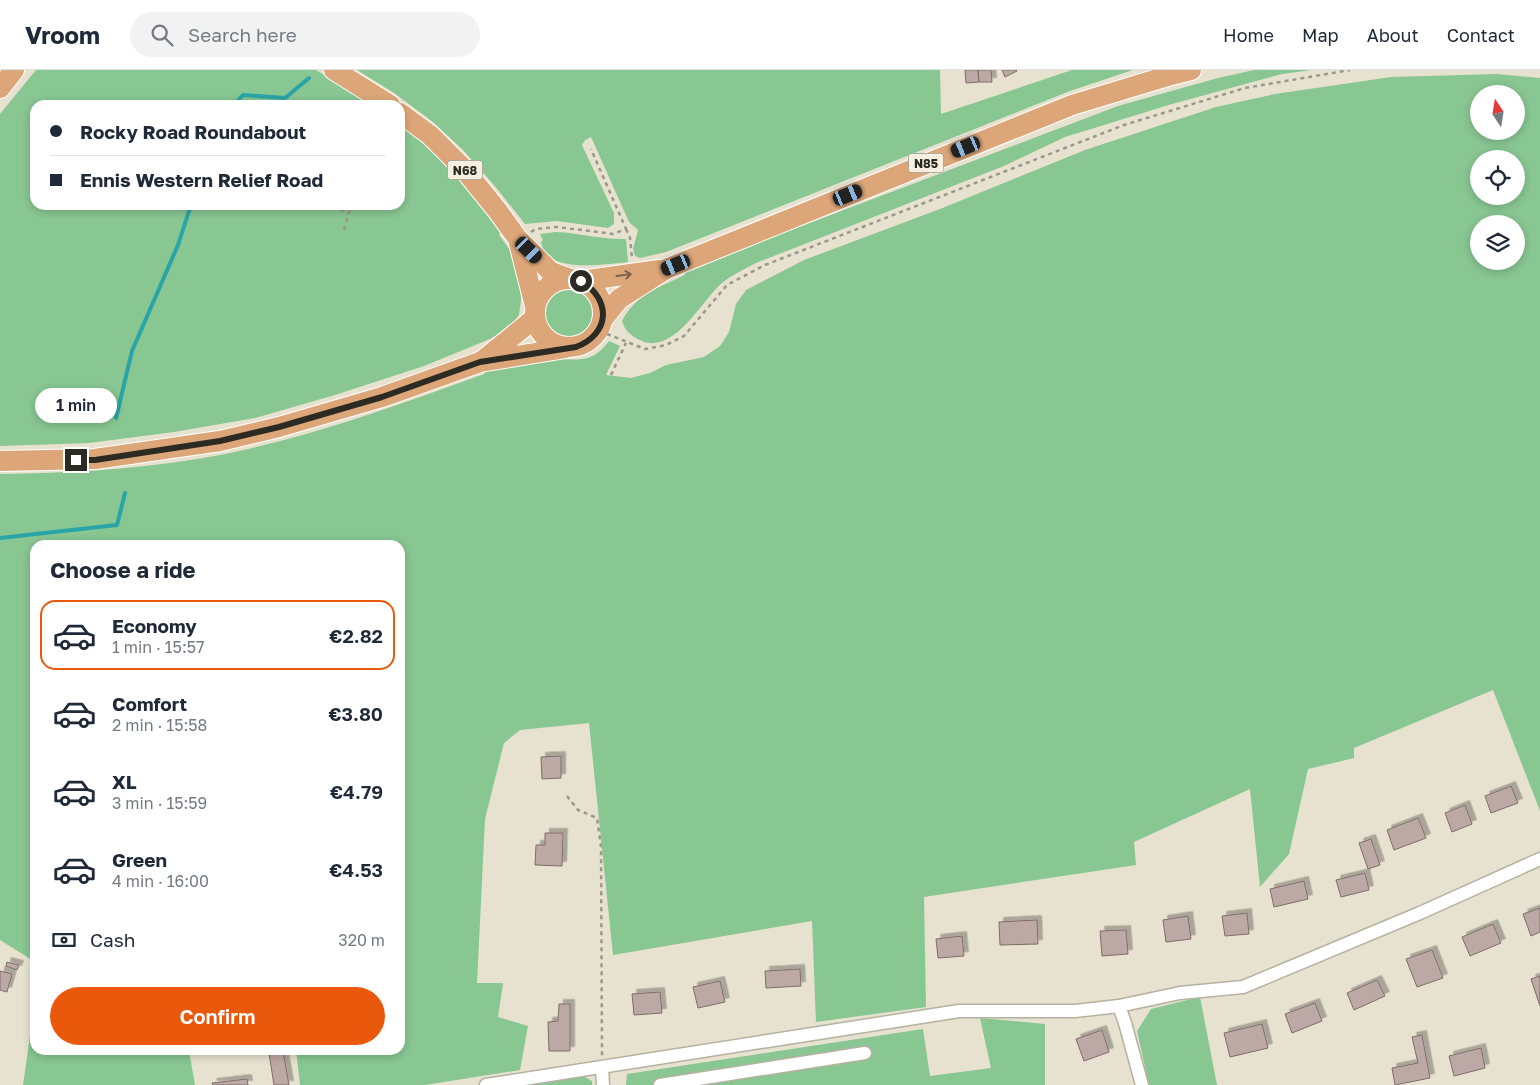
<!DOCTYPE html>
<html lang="en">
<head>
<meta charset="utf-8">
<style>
  body { margin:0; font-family:"Golos Text",sans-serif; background:#f2f2f3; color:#1f2937; height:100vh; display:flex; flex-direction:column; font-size:19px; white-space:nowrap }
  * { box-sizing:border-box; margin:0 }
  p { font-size:16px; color:#747a83 }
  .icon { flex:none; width:28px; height:28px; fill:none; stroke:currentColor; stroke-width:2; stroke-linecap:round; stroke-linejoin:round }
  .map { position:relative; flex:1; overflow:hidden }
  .sheet { position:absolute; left:30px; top:470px; width:375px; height:515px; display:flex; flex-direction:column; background:#fff; border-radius:15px; box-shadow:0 2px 8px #0003 }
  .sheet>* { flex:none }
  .hud { position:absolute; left:30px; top:30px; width:375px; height:110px; border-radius:15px; box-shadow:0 2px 8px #0003; display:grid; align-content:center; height:110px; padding:0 20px; background:#fff }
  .needle { width:32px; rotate:348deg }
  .buttons { position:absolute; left:1470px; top:15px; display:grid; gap:10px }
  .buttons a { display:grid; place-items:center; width:55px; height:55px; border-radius:50%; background:#fff; box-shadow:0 2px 8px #0003; font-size:25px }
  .end { position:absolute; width:22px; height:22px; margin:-11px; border:6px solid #2b2a23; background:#fff; box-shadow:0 0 0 2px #fff }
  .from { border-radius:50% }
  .bubble { position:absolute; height:35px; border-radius:18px; background:#fff; box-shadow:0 2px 8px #0003; font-size:16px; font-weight:600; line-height:35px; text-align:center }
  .car { position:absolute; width:15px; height:30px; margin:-15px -8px; border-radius:6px; box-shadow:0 0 4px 1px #0007; background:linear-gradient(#222 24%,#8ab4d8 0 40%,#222 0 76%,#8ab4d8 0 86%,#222 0) }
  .hud b { display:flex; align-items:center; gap:18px; height:48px; font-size:19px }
  .hud b+b { border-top:1px solid #e0e1e3 }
  .hud i { width:12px; height:12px; background:#1f2937 }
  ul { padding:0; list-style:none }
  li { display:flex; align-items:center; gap:15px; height:70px; margin:0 10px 8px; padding:0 10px; border:2px solid transparent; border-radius:15px }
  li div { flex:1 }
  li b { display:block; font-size:19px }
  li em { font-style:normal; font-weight:600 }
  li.active { border-color:#ea580c }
  li>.icon { width:45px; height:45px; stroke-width:1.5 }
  h2 { padding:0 20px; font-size:22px; line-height:60px }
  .pay { display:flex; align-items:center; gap:12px; height:55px; padding:0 20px; font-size:19px }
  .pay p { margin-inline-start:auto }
  .primary-button { display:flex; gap:10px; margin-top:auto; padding:10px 20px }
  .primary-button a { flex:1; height:58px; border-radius:30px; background:#ea580c; color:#fff; font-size:20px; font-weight:600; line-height:58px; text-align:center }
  header { display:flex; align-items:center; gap:30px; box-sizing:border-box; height:70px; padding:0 25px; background:#fff; border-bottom:1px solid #e0e1e3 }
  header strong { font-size:24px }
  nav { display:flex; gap:28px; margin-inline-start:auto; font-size:18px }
  .search { width:350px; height:45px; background:#f2f2f3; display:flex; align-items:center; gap:12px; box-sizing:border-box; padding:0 18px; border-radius:28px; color:#747a83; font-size:19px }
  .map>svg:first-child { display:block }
  .green { fill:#88c692; fill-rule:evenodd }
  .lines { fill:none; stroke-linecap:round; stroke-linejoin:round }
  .stream { stroke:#2aa5a7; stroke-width:4 }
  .building { fill:#bca8a5; stroke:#7e6c69; filter:url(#shadow) }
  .street-casing { stroke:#b5b1a0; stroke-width:15 }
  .primary-casing { stroke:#fff; stroke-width:22 }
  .path { stroke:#9b978a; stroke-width:2.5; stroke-dasharray:4 4; stroke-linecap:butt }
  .street { stroke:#fff; stroke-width:12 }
  .primary { stroke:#dda678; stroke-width:20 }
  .oneway { stroke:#7b6249 }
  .route { stroke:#2b2a23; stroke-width:6 }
  .labels { text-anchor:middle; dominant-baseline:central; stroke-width:4; stroke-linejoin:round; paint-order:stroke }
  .shield { fill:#f4efde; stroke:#67655b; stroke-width:1 }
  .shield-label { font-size:12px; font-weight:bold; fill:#2b2a23 }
</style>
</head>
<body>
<header>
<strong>Vroom</strong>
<div class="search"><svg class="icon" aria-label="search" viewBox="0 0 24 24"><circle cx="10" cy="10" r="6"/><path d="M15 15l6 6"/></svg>Search here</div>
<nav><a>Home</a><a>Map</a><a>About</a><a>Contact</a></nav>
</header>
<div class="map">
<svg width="1540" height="1015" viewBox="0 0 1540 1015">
  <defs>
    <filter id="shadow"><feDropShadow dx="4.5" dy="-4.5" stdDeviation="0" flood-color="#0004"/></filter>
  </defs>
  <rect width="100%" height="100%" fill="#e7e2d0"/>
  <g class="green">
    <polygon points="36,0 316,0 373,35 35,35 35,135 400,135 400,54 435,82 468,117 503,161 499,165 513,184 520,208 521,230 519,245 510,257 490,269 424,296 335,325 255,348 174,362 89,373 0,376 0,44"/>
    <polygon points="357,0 940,0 941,44 1072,0 1133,0 1070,21 666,182 640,188 635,186 633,179 638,160 629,152 591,67 585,70 582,75 614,143 614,154 608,158 557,151 525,154 494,115 463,80 433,52 394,23"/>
    <path d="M1254,0H1312L1282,4L1172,34L1065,67L1004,96L756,193C745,199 732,205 722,213C702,230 673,287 640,270C631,266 625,261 622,251C637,223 658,218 685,205L683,198L762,171L1118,36L1218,8Z"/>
    <path d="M1497,4L1540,8V741L1493,620L1354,678V688L1308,699L1289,784L1260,817L1250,719L1134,772L1136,795L924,827L926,937L816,952L812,851L613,885L589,653L520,660L504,673L485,749L477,913H503L498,947L528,956L520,1000L425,1015H300L296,980H400V475H35V892L0,870V404C67,403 130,400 197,389C295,373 390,338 484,304L488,297C508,294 529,289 550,289C576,288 591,296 609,271L620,276L606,305L631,308L650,303L666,295L704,287L720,276L729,262L736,234L746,220L804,190L940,139L1085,80L1216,37L1275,24L1391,7ZM1479,24H1516V61H1479ZM1479,89H1516V126H1479ZM1479,154H1516V191H1479Z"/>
    <path d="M556,162C580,163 603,170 626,169L628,192C605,194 546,205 541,172L543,170L540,164Z"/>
    <circle cx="569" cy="243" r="27"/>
    <polygon points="1200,927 1217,1015 1149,1015 1137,961 1151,939"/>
    <polygon points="35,948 35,980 189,980 195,1015 23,1015 30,966"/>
    <polygon points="980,948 1045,954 1045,1015 626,1015 627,1004 923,959 930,1006 991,998"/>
    <polygon points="583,1006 592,1011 592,1015 529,1015"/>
  </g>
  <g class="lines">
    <g class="stream">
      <polyline points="234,35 243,25 285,28 309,8"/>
      <polyline points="116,348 132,281 178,175 191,135"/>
      <polyline points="0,468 117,455 125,423"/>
    </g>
  </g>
  <g class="building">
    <polygon points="965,0 978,0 979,12 966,13"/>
    <polygon points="978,0 991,0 992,12 979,12"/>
    <polygon points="1002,0 1016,0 1017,1 1005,7"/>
    <polygon points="561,686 561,708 542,709 541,687"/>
    <polygon points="1511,716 1518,733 1491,743 1485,726"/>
    <polygon points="1465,735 1472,754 1452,762 1445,743"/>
    <polygon points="1418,748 1426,768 1394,780 1387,760"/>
    <polygon points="545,763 563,763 562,796 535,795 536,775 545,775"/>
    <polygon points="1371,769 1380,795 1368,799 1359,773"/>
    <polygon points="1365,803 1369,820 1341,827 1336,810"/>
    <polygon points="1304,811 1308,829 1274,837 1270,819"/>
    <polygon points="1540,838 1540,862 1531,866 1523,844"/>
    <polygon points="1247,843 1249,864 1225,866 1222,846"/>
    <polygon points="1188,846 1191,869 1166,872 1163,850"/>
    <polygon points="1037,850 1038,874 1000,875 999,852"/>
    <polygon points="1493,854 1501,873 1470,886 1462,867"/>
    <polygon points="1126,860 1128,884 1102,886 1100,861"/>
    <polygon points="962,866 964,886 938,888 936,869"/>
    <polygon points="1432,880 1443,908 1417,917 1406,889"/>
    <polygon points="7,892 19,895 17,900 6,896"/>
    <polygon points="800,899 801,916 766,918 765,901"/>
    <polygon points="0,901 12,904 7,922 0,920"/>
    <polygon points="1540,906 1540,936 1531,909"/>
    <polygon points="1377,910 1385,926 1354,940 1347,923"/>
    <polygon points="720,911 725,932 698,938 693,917"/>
    <polygon points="660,922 662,943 634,945 632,924"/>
    <polygon points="1315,933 1322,951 1292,963 1285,944"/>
    <polygon points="559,934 570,934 570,981 549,981 548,952 558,951"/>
    <polygon points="1262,954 1268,978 1230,987 1224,963"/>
    <polygon points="1102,960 1109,982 1084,991 1076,969"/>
    <polygon points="1422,965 1430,1008 1395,1015 1392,998 1418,993 1412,967"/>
    <polygon points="1481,978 1485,998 1454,1006 1449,986"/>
    <polygon points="283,981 289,1015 274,1015 269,983"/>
    <polygon points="247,1009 248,1015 213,1015 212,1013"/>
  </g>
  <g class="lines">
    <g class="street-casing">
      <g id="street">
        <polyline points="1119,936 1125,953 1142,1015"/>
        <polyline points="602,998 603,1015"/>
        <polyline points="486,1015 959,941 1075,941 1119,936 1180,923 1243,917 1420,843 1540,789"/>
        <polyline points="660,1015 865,983"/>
      </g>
    </g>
    <g class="primary-casing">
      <g id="primary">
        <polyline points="334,0 390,35"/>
        <polyline points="0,18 14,0"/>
        <polyline points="400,43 430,65 463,98 497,140 518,169 551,202 570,209"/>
        <polyline points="519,173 535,236"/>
        <circle cx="569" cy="243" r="34"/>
        <polyline points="581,211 659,200"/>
        <polyline points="603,249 619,229 666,199 1072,35 1171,5 1191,0"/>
        <polyline points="482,291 535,248"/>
        <polyline points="0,391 95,389 220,371 279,357 382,327 480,292 566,278"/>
      </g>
    </g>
    <g class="path">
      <polyline points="333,137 348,143"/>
      <polyline points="626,159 630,168 632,189"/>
      <polyline points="344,160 351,135"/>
      <polyline points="531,162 536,159 557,157 613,164 626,159 591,79"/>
      <polyline points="607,264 645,279 666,275 684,266 727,215 765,195 1124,55 1245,18 1350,0"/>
      <polyline points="611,305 626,273"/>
      <polyline points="567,726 578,740 597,748 601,777 602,986"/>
    </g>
    <use href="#street" class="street"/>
    <use href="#primary" class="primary"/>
  </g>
  <defs><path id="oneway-shaft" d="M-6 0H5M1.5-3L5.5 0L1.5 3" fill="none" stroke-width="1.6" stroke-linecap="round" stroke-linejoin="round" transform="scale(1.25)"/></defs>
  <use class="oneway" href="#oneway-shaft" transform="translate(624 205) rotate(-8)"/>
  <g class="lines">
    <path class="route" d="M76,390H95L220,371L279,357L382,327L480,292L576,277C610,264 612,230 581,211"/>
  </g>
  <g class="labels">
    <g class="shield">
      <rect x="908.5" y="83.5" width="35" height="19" rx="4"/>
      <rect x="447.5" y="90.5" width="35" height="19" rx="4"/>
    </g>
    <g class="shield-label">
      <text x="926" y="93">N85</text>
      <text x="465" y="100">N68</text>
    </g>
  </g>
</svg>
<div class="buttons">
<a><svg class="needle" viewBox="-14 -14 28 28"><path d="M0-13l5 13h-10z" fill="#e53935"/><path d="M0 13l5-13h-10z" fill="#747a83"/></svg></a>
<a><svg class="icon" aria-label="locate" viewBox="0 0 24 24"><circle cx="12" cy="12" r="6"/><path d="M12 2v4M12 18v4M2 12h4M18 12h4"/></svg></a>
<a><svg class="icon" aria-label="layers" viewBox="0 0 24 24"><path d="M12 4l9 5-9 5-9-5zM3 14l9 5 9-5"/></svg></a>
</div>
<i class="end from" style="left:581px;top:211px"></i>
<i class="end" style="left:76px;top:390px"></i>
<div class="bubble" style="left:35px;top:318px;width:82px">1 min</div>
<i class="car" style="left:966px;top:77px;rotate:248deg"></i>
<i class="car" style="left:848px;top:125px;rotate:68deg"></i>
<i class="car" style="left:529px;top:180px;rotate:135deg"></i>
<i class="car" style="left:676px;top:195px;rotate:248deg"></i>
<div class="hud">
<b><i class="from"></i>Rocky Road Roundabout</b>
<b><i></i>Ennis Western Relief Road</b>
</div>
<section class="sheet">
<h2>Choose a ride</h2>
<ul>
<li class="active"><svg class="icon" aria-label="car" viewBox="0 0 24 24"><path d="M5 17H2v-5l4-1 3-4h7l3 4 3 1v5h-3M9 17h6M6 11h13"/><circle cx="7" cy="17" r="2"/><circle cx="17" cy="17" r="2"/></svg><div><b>Economy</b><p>1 min · 15:57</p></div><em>€2.82</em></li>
<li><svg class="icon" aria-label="car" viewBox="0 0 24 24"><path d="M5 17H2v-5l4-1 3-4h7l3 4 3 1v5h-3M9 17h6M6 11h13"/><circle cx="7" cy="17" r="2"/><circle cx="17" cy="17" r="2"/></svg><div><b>Comfort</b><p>2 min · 15:58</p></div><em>€3.80</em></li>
<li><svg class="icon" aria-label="car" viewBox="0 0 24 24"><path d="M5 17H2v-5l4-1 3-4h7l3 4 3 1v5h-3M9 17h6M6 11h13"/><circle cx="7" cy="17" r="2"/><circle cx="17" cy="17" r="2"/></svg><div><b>XL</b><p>3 min · 15:59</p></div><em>€4.79</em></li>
<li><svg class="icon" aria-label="car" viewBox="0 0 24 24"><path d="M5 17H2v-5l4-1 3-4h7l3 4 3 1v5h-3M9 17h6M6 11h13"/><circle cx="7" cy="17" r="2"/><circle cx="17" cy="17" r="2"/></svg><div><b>Green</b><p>4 min · 16:00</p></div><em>€4.53</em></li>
</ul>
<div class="pay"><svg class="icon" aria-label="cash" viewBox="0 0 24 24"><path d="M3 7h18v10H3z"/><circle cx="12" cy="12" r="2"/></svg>Cash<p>320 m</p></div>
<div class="primary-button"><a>Confirm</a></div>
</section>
</div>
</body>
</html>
